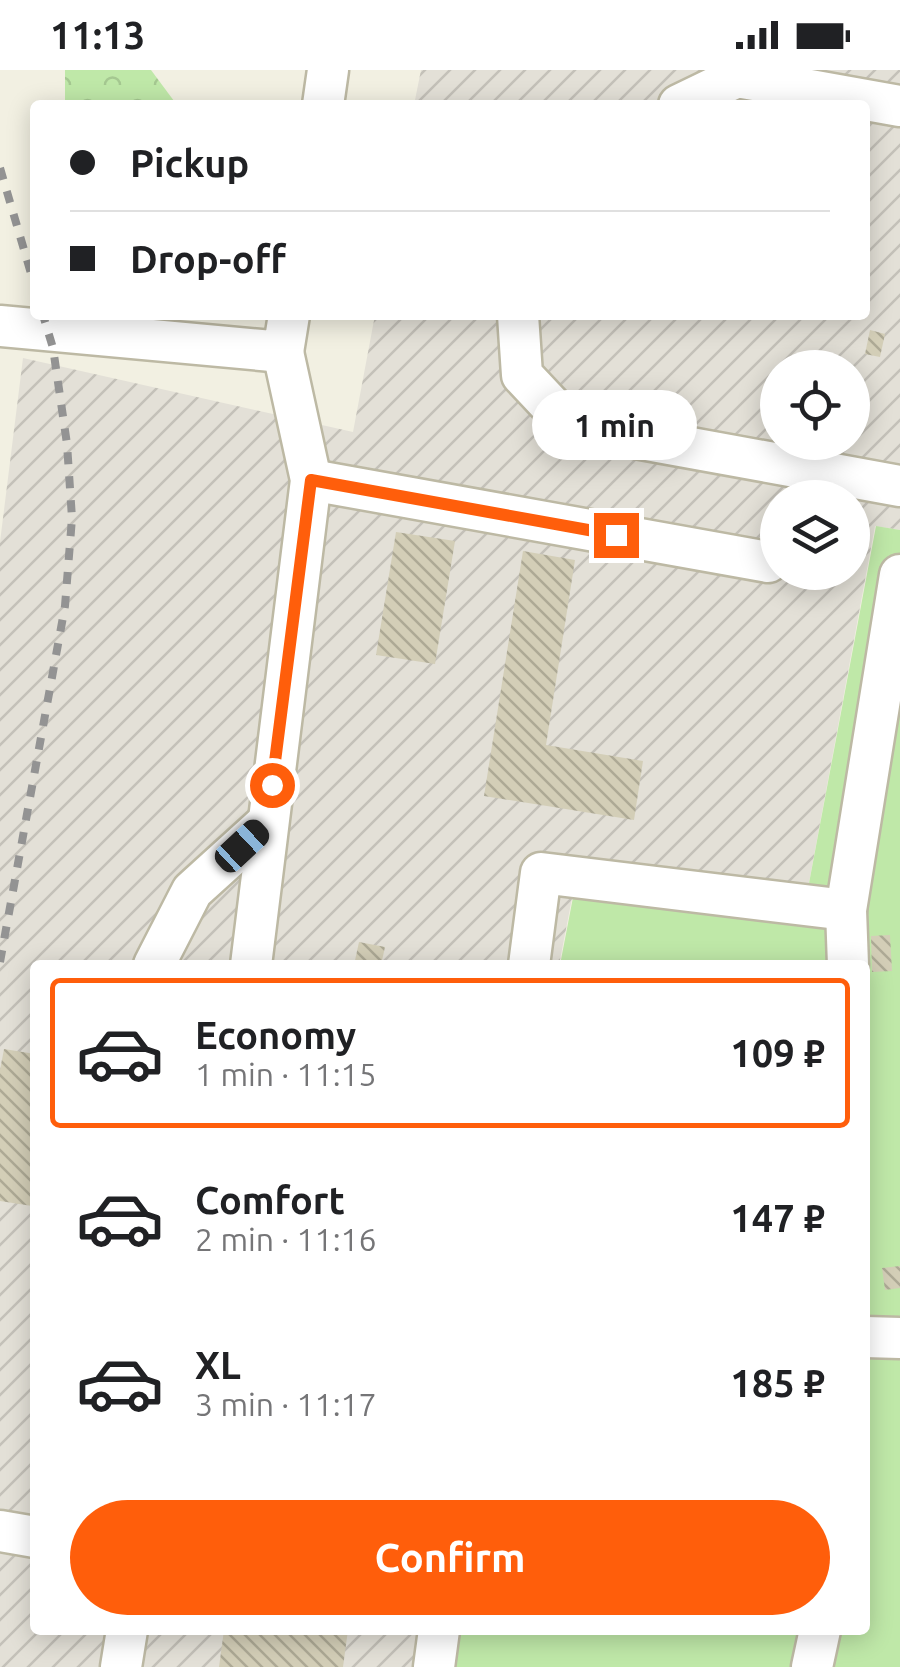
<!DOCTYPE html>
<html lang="en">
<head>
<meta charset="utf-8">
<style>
  body { margin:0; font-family:Ubuntu,sans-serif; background:#f6f6f6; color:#202124; height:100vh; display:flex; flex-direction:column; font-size:38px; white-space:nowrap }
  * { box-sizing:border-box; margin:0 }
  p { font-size:32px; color:#757577 }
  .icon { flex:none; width:55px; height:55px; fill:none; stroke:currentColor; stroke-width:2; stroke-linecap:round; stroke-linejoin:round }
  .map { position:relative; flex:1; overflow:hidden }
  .sheet { position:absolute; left:30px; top:890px; width:840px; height:675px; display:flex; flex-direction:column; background:#fff; border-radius:10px; box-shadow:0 5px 25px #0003 }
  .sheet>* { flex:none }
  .banner { position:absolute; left:30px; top:30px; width:840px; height:220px; border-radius:10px; box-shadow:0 5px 25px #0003; display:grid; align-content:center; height:220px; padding:0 40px; background:#fff }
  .buttons { position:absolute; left:760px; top:280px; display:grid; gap:20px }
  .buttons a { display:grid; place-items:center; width:110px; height:110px; border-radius:50%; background:#fff; box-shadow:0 5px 25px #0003; font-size:50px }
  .end { position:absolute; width:45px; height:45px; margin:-22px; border:12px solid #ff5e0b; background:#fff; box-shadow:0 0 0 5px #fff }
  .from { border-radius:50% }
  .bubble { position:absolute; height:70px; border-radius:35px; background:#fff; box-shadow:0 5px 25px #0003; font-size:32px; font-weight:600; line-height:70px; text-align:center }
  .car { position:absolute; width:30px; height:60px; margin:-30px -15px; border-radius:12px; box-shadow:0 0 8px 2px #0007; background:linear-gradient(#222 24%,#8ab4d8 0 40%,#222 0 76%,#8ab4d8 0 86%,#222 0) }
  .banner b { display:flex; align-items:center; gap:35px; height:95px; font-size:38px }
  .banner b+b { border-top:2px solid #e0e0e0 }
  .banner i { width:25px; height:25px; background:#202124 }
  ul { padding:18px 0 0; list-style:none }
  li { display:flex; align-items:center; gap:30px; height:150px; margin:0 20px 15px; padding:0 20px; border:5px solid transparent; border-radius:10px }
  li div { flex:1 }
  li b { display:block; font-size:38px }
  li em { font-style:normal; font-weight:600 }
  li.active { border-color:#ff5e0b }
  li>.icon { width:90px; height:90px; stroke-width:1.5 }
  .action { display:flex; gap:20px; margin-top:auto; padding:20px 40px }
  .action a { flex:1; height:115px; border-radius:60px; background:#ff5e0b; color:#fff; font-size:40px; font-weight:600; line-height:115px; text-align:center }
  .status { display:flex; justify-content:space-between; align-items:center; height:70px; padding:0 50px; background:#fff; direction:ltr }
  .status svg { height:28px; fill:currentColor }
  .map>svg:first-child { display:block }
  .industrial { fill:url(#industrial-furrows); fill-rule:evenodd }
  .forest { fill:url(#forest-crowns) }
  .green { fill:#bfe8a8 }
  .building { fill:url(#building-back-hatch) }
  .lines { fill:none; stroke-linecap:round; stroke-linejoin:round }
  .minor-casing { stroke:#bdb9a4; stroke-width:45 }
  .minor { stroke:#fff; stroke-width:40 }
  .rail { stroke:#939393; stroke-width:8; stroke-dasharray:12 12; stroke-linecap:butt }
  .route { stroke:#ff5e0b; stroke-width:12 }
</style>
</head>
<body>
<div class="status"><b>11:13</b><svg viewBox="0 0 49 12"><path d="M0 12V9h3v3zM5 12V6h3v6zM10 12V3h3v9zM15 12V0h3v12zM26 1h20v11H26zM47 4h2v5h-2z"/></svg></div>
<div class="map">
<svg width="900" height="1597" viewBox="0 0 900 1597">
  <defs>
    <pattern id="industrial-furrows" width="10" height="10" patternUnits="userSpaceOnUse" patternTransform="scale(2.5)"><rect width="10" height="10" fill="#e3e0d7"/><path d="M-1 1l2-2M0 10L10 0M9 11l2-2" fill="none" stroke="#c4c1b9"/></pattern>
    <pattern id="forest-crowns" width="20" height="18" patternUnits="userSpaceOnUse" patternTransform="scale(2.5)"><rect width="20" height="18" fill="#bfe8a8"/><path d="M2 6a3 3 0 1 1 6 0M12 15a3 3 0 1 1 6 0" fill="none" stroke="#a5c891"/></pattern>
    <pattern id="building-back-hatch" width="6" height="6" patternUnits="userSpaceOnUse" patternTransform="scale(2.5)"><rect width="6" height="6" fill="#d3ceb7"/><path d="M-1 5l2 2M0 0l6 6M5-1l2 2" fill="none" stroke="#ada995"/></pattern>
  </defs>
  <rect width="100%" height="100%" fill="#f2f0e2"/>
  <path class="industrial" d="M421,0H900V460L875,456L804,840L574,818L559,895H35V1560H426L418,1597H0V472L23,288L353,362L375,245H865V35H414ZM778,298H852V372H778ZM778,428H852V502H778Z"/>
  <polygon class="forest" points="65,0 151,0 177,35 65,35"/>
  <polygon class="green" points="876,456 900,460 900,1597 425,1597 432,1560 865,1560 865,895 560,895 575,817 804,840"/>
  <g class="building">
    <polygon points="870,260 885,264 880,287 865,284"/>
    <polygon points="396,462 455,471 435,594 376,585"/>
    <polygon points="523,481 575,490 546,675 643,691 634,750 484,726"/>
    <polygon points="890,865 892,901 872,902 871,866"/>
    <polygon points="359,872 385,877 381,895 354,895"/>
    <polygon points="4,979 35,984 35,1116 32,1136 0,1131 0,1000"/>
    <polygon points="900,1196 900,1218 885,1220 882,1198"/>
    <polygon points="224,1560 348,1560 343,1597 219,1597"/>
  </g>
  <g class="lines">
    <g class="minor-casing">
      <g id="minor">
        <polyline points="323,35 328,0"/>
        <polyline points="679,35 737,7 900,36"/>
        <polyline points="518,245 522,305 570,356 900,416"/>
        <polyline points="0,256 283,282 289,245"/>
        <polyline points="311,410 768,492"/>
        <polyline points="154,895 192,821 267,753"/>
        <polyline points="251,895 311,410 283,282"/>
        <polyline points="529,895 541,803 846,840"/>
        <polyline points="848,895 846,840 900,505"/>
        <polyline points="865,1267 900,1268"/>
        <polyline points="0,1461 35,1467"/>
        <polyline points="121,1597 127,1560"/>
        <polyline points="434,1597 439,1560"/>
        <polyline points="812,1597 820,1560"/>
      </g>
    </g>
    <use href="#minor" class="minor"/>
    <g class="rail">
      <polyline points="0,98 35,217"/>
      <polyline points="0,892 65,536 72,448 67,374 53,278 43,245"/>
    </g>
  </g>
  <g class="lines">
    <polyline class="route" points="272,715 311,410 616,465"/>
  </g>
</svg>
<div class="buttons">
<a><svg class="icon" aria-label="locate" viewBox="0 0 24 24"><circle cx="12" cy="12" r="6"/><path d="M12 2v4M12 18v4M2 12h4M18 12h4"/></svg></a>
<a><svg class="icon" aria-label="layers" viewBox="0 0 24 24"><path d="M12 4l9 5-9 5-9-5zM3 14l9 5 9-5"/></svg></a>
</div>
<i class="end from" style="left:272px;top:715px"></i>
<i class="end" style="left:616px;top:465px"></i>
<div class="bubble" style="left:532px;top:320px;width:165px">1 min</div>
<i class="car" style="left:242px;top:776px;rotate:47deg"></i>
<div class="banner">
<b><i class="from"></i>Pickup</b>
<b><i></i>Drop-off</b>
</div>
<section class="sheet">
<ul>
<li class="active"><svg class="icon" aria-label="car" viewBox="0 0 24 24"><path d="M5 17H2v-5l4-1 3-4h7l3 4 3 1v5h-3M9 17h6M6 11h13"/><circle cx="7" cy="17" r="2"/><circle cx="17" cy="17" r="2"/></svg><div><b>Economy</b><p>1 min · 11:15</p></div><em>109 ₽</em></li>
<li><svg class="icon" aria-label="car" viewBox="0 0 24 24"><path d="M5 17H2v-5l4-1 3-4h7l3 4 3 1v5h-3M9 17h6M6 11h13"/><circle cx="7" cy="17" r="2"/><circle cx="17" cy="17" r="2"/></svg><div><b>Comfort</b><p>2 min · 11:16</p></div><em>147 ₽</em></li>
<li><svg class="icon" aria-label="car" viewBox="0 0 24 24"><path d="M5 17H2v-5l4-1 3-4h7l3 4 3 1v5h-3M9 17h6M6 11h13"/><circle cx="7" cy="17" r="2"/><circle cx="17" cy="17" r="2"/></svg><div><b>XL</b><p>3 min · 11:17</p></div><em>185 ₽</em></li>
</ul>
<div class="action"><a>Confirm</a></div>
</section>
</div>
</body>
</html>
